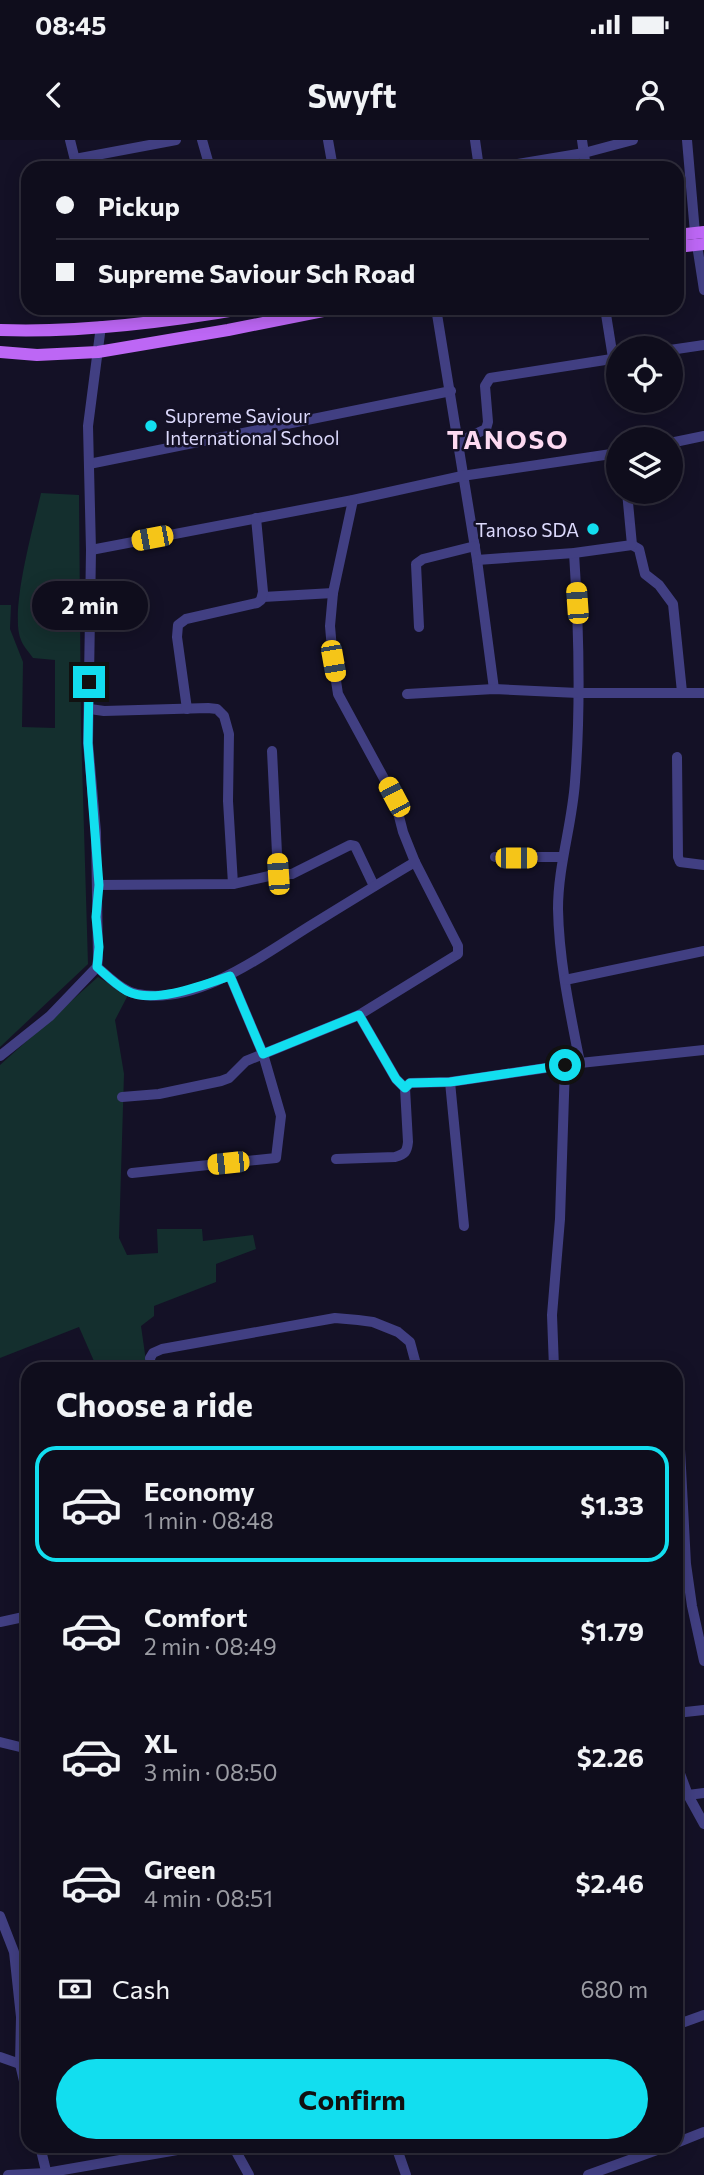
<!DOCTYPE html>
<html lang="en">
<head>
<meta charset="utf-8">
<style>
  body { margin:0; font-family:Commissioner,sans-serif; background:#1d1b29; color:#f1f3f6; height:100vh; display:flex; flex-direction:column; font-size:26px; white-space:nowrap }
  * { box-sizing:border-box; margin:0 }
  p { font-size:23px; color:#9b9ca3 }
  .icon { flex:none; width:38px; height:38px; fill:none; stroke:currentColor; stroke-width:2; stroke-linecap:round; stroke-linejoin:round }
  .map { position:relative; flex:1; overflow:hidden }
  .side { position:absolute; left:21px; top:1222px; width:662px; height:791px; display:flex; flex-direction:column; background:#0f0d1c; border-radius:21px; box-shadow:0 4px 18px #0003,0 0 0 2px #2f2d3b }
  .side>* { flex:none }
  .guide { position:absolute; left:21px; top:21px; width:663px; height:154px; border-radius:21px; box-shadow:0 4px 18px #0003,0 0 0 2px #2f2d3b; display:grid; align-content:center; height:154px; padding:0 35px; background:#0f0d1c }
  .fabs { position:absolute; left:606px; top:196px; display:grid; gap:14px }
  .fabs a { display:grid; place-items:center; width:77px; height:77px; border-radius:50%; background:#0f0d1c; box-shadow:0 4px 18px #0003,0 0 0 2px #2f2d3b; font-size:35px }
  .end { position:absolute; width:32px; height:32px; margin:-16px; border:9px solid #12deef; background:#111; box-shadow:0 0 0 4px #111 }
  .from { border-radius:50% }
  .bubble { position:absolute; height:49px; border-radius:24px; background:#0f0d1c; box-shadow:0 4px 18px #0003,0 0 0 2px #2f2d3b; font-size:23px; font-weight:700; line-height:49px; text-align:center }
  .car { position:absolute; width:21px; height:42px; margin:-21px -10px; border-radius:9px; box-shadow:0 0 5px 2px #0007; background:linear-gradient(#f5c518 24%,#345 0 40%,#f5c518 0 76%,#345 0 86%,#f5c518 0) }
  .guide b { display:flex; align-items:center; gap:24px; height:66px; font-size:26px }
  .guide b+b { border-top:2px solid #2f2d3b }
  .guide i { width:18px; height:18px; background:#f1f3f6 }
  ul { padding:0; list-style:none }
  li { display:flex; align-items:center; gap:21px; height:116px; margin:0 14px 10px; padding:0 21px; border:4px solid transparent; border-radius:21px }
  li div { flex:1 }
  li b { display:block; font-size:26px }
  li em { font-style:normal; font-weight:700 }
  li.on { border-color:#12deef }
  li>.icon { width:63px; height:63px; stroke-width:1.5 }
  h2 { padding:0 35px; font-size:32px; line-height:84px }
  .pay { display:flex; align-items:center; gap:18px; height:77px; padding:0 35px; font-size:26px }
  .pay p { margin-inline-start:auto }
  .action { display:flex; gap:14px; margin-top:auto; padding:14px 35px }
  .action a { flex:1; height:80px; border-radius:42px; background:#12deef; color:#111; font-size:28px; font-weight:700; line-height:80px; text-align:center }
  .status { display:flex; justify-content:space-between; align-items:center; height:49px; padding:0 35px; background:#0f0d1c; direction:ltr }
  .status svg { height:19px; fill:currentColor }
  header { display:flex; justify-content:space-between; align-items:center; height:91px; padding:0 35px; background:#0f0d1c; font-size:32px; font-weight:700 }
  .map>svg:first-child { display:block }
  .green { fill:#142f2e }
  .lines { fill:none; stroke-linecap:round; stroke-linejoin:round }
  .minor { stroke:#413f82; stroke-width:10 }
  .major { stroke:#bd67f5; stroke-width:12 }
  .route { stroke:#12deef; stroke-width:9 }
  .poi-dot { fill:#12deef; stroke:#141126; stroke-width:2.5 }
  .labels { text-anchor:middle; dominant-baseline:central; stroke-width:5; stroke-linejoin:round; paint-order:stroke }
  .poi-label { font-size:19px; fill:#dcd9fc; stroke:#141126; text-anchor:start }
  .district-label { font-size:26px; font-weight:bold; letter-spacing:2px; fill:#fddaf1; stroke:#141126 }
</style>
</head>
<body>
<div class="status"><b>08:45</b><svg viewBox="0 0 49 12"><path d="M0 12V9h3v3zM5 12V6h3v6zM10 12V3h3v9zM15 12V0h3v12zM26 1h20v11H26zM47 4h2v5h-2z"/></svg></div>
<header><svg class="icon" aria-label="back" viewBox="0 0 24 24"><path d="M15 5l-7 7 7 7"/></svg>Swyft<svg class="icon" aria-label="person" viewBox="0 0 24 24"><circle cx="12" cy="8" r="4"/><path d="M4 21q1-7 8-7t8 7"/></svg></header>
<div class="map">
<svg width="704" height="2035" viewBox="0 0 704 2035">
  <rect width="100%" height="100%" fill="#141126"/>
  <g class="green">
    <path d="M41,353L79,355L81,589L88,824L0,907V465H11L10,489L23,522L22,587L55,588V520L33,518C29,512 23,506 21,500C9,472 34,385 41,353Z"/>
    <polygon points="98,837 128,855 115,880 124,934 119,1098 127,1115 158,1113 157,1089 202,1089 203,1101 253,1095 256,1109 216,1124 216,1142 154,1166 154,1176 141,1186 146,1221 97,1228 79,1187 0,1218 0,925"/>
  </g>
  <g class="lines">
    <g class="minor">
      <polyline points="70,0 77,28"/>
      <polyline points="202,0 210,28"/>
      <polyline points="328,0 333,28"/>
      <polyline points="475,0 479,28"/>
      <polyline points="582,0 586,28"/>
      <polyline points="687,0 695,93"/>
      <polyline points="75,19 176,0"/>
      <polyline points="493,28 584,13 633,0"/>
      <polyline points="697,105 704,150"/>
      <polyline points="436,168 477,420 494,549"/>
      <polyline points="605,168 613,218"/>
      <polyline points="670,210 704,205"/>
      <polyline points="458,302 486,289 488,282 485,246 490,238 618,218"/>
      <polyline points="670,303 704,296"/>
      <polyline points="89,324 451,251"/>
      <polyline points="632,405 639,409 645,434 659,445 673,464 682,552"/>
      <polyline points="91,410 353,360 462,336 618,313"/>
      <path d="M574,413C579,489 581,566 575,642C572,685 558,726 558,769C559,821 570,872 580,923"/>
      <polyline points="477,420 574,413 632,405 627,352"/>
      <polyline points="263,457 333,453"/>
      <polyline points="419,487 416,424 423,419 475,406"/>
      <polyline points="407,554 494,549 578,553 704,553"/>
      <polyline points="90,569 104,571 208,568 217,569 224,576 229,594 228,661 233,744"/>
      <polyline points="187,569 177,497 178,485 186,479 257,463 261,460 263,452 256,378"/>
      <polyline points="272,611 278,734"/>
      <polyline points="677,617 678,717 680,722 704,725"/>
      <polyline points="495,717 563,717"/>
      <polyline points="98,745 233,744 278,734 292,734 350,705 355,706 374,746"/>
      <path d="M97,827C108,836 122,851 137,854C198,866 264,814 313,784C347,763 381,742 415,722"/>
      <polyline points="565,840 704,811"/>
      <polyline points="359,875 396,939 405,948"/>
      <polyline points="0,916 50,876 97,827 98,819 96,692 88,603 91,410 88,286 101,186"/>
      <polyline points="450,942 464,1086"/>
      <polyline points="405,948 410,943 450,942 580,923 704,910"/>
      <polyline points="122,957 159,954 221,941 229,938 246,921 359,875 458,814 458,806 415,722 403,692 394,657 338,554 333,521 330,486 333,453 353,360"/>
      <path d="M336,1019L395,1017C405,1014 407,1012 408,1002L405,948"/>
      <polyline points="132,1033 276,1018 281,976 263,914 230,836"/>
      <polyline points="151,1228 150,1218 153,1213 162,1209 335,1178 358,1180 373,1182 398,1192 410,1202 417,1228"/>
      <polyline points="554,1228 552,1175 560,1079 565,925"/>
      <polyline points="680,1309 686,1424 692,1466 704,1521"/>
      <polyline points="0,1482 28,1476"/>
      <polyline points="676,1573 704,1570"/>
      <polyline points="0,1602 20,1607 28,1606"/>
      <polyline points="676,1623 688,1655 704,1684"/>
      <polyline points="688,1655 704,1653"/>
      <polyline points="0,1776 14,1812 21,1877 20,1924 0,1917"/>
      <polyline points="676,1885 704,1875"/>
      <polyline points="20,1924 28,1958"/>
      <polyline points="676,2003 704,1992"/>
      <polyline points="40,2006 47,2035"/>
      <polyline points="233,2006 249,2035"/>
      <polyline points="396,2006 406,2035"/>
      <polyline points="8,2035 46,2033 200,2006"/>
      <polyline points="588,2035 668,2006"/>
    </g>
    <g class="major">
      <polyline points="677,95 704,92"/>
      <polyline points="677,107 704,104"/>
      <path d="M0,190C82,193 167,182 247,168"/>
      <polyline points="0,212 37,215 98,212 228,190 338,168"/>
    </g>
  </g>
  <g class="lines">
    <path class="route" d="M89,542L88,603L99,745L96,777L99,807L97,827C106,835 116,845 127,851C154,865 204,845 230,836L263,914L359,875L396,939L405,948L410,943L450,942L565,925"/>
  </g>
  <g class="poi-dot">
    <circle cx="151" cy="286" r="7"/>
    <circle cx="593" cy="389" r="7"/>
  </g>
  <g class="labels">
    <g class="poi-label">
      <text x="165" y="275">Supreme Saviour<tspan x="165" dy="22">International School</tspan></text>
      <text x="579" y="389" text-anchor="end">Tanoso SDA</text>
    </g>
    <g class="district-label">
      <text x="508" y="298">TANOSO</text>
    </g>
  </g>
</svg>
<div class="fabs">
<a><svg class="icon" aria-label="locate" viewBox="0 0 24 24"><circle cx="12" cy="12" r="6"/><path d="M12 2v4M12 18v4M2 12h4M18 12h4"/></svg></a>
<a><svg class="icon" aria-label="layers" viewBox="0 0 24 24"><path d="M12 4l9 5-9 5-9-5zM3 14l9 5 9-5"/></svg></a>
</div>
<i class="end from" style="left:565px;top:925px"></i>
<i class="end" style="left:89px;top:542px"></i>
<div class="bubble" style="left:32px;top:441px;width:116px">2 min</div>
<i class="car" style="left:152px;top:398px;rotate:259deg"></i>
<i class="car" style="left:577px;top:463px;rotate:356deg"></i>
<i class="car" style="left:333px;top:521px;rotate:170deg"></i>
<i class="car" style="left:394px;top:657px;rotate:332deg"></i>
<i class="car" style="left:516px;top:718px;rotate:90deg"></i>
<i class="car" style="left:278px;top:734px;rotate:356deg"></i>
<i class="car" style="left:228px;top:1023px;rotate:264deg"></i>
<div class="guide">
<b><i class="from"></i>Pickup</b>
<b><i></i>Supreme Saviour Sch Road</b>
</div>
<section class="side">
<h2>Choose a ride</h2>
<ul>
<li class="on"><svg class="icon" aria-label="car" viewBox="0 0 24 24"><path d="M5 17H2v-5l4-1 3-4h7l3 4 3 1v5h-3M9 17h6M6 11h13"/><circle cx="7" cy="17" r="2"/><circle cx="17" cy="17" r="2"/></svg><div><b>Economy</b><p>1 min · 08:48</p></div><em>$1.33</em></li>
<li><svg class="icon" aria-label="car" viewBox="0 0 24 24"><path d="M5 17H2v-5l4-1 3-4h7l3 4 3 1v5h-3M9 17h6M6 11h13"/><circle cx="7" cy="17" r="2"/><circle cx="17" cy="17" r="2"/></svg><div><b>Comfort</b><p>2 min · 08:49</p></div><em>$1.79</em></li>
<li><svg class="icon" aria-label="car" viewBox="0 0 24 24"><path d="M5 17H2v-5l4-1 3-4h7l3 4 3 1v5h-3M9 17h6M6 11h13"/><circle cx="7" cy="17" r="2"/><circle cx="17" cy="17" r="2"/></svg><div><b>XL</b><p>3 min · 08:50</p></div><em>$2.26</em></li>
<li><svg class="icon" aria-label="car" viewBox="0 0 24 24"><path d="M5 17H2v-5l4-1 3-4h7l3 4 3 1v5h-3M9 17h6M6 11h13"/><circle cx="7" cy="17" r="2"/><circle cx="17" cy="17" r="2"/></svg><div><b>Green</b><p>4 min · 08:51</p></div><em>$2.46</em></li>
</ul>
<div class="pay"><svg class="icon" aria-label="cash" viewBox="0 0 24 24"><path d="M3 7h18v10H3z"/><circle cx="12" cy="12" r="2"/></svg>Cash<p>680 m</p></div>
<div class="action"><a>Confirm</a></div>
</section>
</div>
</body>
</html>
